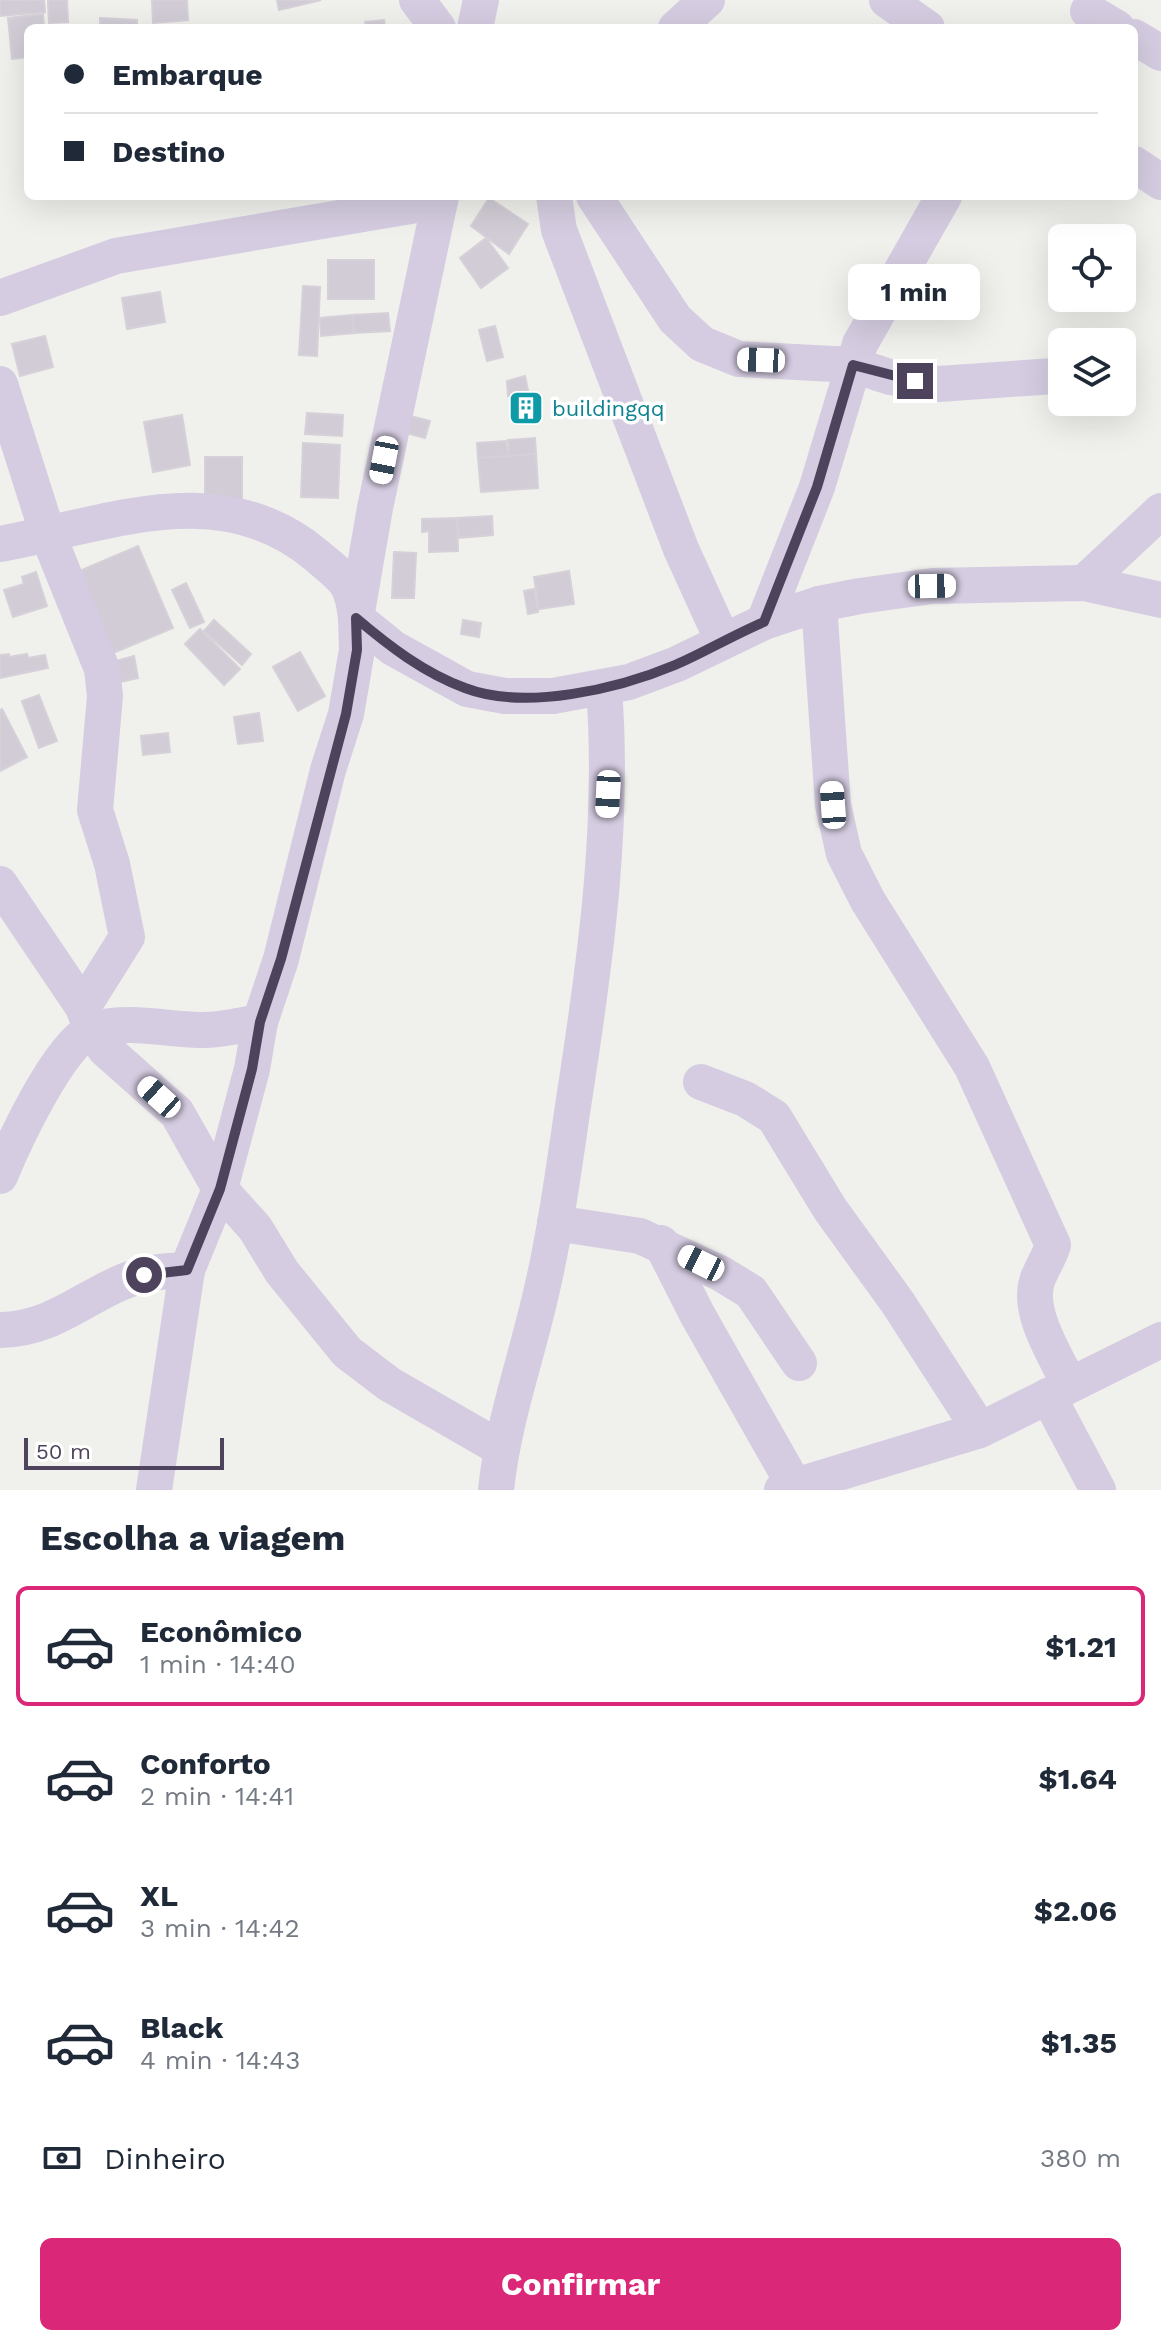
<!DOCTYPE html>
<html lang="pt">
<head>
<meta charset="utf-8">
<style>
  body { margin:0; font-family:"Work Sans",sans-serif; background:#f2f2f3; color:#1f2937; height:100vh; display:flex; flex-direction:column; font-size:30px; white-space:nowrap }
  * { box-sizing:border-box; margin:0 }
  p { font-size:26px; color:#747a83 }
  .icon { flex:none; width:44px; height:44px; fill:none; stroke:currentColor; stroke-width:2; stroke-linecap:round; stroke-linejoin:round }
  .map { position:relative; height:1490px; overflow:hidden }
  .details { display:flex; flex-direction:column; background:#fff; flex:1 }
  .details>* { flex:none }
  .banner { position:absolute; left:24px; top:24px; width:1114px; height:176px; border-radius:12px; box-shadow:0 8px 32px #0002; display:grid; align-content:center; height:176px; padding:0 40px; background:#fff }
  .tools { position:absolute; left:1048px; top:224px; display:grid; gap:16px }
  .tools a { display:grid; place-items:center; width:88px; height:88px; border-radius:12px; background:#fff; box-shadow:0 8px 32px #0002; font-size:40px }
  .scale { position:absolute; left:24px; bottom:20px; width:200px; box-sizing:border-box; padding-left:8px; border:4px solid #4e435c; border-top:0; font-size:22px; line-height:28px; white-space:nowrap; color:#4e435c; -webkit-text-stroke:6px #fff; paint-order:stroke }
  .end { position:absolute; width:36px; height:36px; margin:-18px; border:10px solid #4e435c; background:#fff; box-shadow:0 0 0 4px #fff }
  .from { border-radius:50% }
  .bubble { position:absolute; height:56px; border-radius:12px; background:#fff; box-shadow:0 8px 32px #0002; font-size:26px; font-weight:700; line-height:56px; text-align:center }
  .car { position:absolute; width:24px; height:48px; margin:-24px -12px; border-radius:10px; box-shadow:0 0 6px 2px #0007; background:linear-gradient(#fff 24%,#345 0 40%,#fff 0 76%,#345 0 86%,#fff 0) }
  .banner b { display:flex; align-items:center; gap:28px; height:76px; font-size:30px }
  .banner b+b { border-top:2px solid #e0e1e3 }
  .banner i { width:20px; height:20px; background:#1f2937 }
  ul { padding:0; list-style:none }
  li { display:flex; align-items:center; gap:24px; height:120px; margin:0 16px 12px; padding:0 24px; border:4px solid transparent; border-radius:12px }
  li div { flex:1 }
  li b { display:block; font-size:30px }
  li em { font-style:normal; font-weight:700 }
  li.on { border-color:#db2777 }
  li>.icon { width:72px; height:72px; stroke-width:1.5 }
  h2 { padding:0 40px; font-size:36px; line-height:96px }
  .pay { display:flex; align-items:center; gap:20px; height:88px; padding:0 40px; font-size:30px }
  .pay p { margin-inline-start:auto }
  .cta { display:flex; gap:16px; margin-top:auto; padding:16px 40px }
  .cta a { flex:1; height:92px; border-radius:12px; background:#db2777; color:#fff; font-size:32px; font-weight:700; line-height:92px; text-align:center }
  .map>svg:first-child { display:block }
  .building { fill:#d1ccd5; stroke:#d6d0d9; stroke-width:2 }
  .lines { fill:none; stroke-linecap:round; stroke-linejoin:round }
  .minor { stroke:#d5cce1; stroke-width:36 }
  .route { stroke:#4e435c; stroke-width:10 }
  .labels { text-anchor:middle; dominant-baseline:central; stroke-width:7; stroke-linejoin:round; paint-order:stroke }
  .culture-label { font-size:22px; fill:#0d838f; stroke:#fff; text-anchor:start }
</style>
</head>
<body>
<div class="map">
<svg width="1161" height="1490" viewBox="0 0 1161 1490">
  <rect width="100%" height="100%" fill="#f0f0ec"/>
  <g class="building">
    <polygon points="0,0 44,0 45,12 0,16"/>
    <polygon points="48,0 67,0 68,22 49,23"/>
    <polygon points="152,0 187,0 188,20 153,23"/>
    <polygon points="277,0 321,0 279,10"/>
    <polygon points="43,14 44,28 28,28 28,57 12,59 8,18"/>
    <polygon points="100,18 137,20 137,28 100,28"/>
    <polygon points="384,20 385,28 366,28 365,22"/>
    <polygon points="489,198 528,224 509,254 471,226"/>
    <polygon points="486,238 508,268 481,288 460,258"/>
    <rect x="328" y="260" width="46" height="39"/>
    <polygon points="303,286 320,287 317,356 299,355"/>
    <polygon points="160,292 165,322 127,329 122,298"/>
    <polygon points="388,313 390,331 354,333 352,315"/>
    <polygon points="352,315 354,333 321,336 320,318"/>
    <polygon points="495,326 503,357 487,361 479,330"/>
    <polygon points="45,336 53,367 20,376 12,344"/>
    <polygon points="525,376 534,419 523,420 517,394 508,396 507,381"/>
    <polygon points="307,413 343,415 342,436 305,434"/>
    <polygon points="182,415 190,465 153,472 144,422"/>
    <polygon points="410,416 430,421 425,438 406,433"/>
    <polygon points="535,438 536,454 509,456 508,440"/>
    <polygon points="506,441 508,457 478,458 477,443"/>
    <polygon points="303,443 340,445 338,498 301,497"/>
    <polygon points="536,454 538,488 481,492 478,458"/>
    <rect x="205" y="457" width="37" height="44"/>
    <polygon points="492,516 493,535 459,538 457,518"/>
    <polygon points="457,518 458,551 429,552 429,531 422,532 422,519"/>
    <polygon points="138,546 173,628 111,654 77,572"/>
    <polygon points="394,552 416,553 414,598 392,598"/>
    <polygon points="569,571 574,604 539,609 534,577"/>
    <polygon points="36,572 47,606 13,617 4,590 24,584 22,577"/>
    <polygon points="186,583 204,622 190,628 172,590"/>
    <polygon points="534,589 538,612 528,614 524,591"/>
    <polygon points="214,620 251,654 242,665 204,631"/>
    <polygon points="463,620 481,623 479,637 461,634"/>
    <polygon points="200,629 240,669 224,685 185,644"/>
    <polygon points="300,652 325,696 298,711 273,667"/>
    <polygon points="9,654 9,657 27,654 28,658 45,655 48,668 0,678 0,655"/>
    <polygon points="134,656 138,678 120,682 116,661"/>
    <polygon points="39,695 57,741 39,748 22,701"/>
    <polygon points="2,709 27,757 0,771 0,710"/>
    <polygon points="259,713 263,741 238,744 234,717"/>
    <polygon points="168,733 170,752 143,755 141,736"/>
  </g>
  <g class="lines">
    <g class="minor">
      <polyline points="417,0 438,28"/>
      <polyline points="887,0 927,28"/>
      <polyline points="1088,11 1117,28"/>
      <polyline points="475,28 481,0"/>
      <polyline points="676,28 707,0"/>
      <polyline points="1134,37 1161,53"/>
      <polyline points="1134,164 1161,182"/>
      <polyline points="554,196 559,230 681,549 722,639"/>
      <polyline points="594,196 675,319 702,344 739,359 853,365 890,377 939,384 1054,376"/>
      <polyline points="0,298 116,256 440,201"/>
      <polyline points="0,384 48,535 102,669 105,696 95,810 112,864 127,937 83,1007"/>
      <path d="M0,544C108,524 221,475 316,555C344,579 352,581 356,618L393,648L467,689L505,696H553L629,682L677,664L764,622L819,604L860,596L932,586L1084,583L1161,600"/>
      <polyline points="1084,583 1161,511"/>
      <path d="M819,604L833,805L844,854L868,901L972,1067L1053,1245C1049,1258 1041,1269 1037,1281C1027,1313 1056,1356 1069,1384"/>
      <polyline points="764,622 817,487 860,344 944,196"/>
      <polyline points="0,884 83,1007 91,1029 105,1049 177,1113 220,1189 255,1228 282,1272 347,1352 389,1384 500,1448"/>
      <polyline points="701,1082 745,1099 774,1117 830,1209 898,1303 980,1430"/>
      <path d="M0,1176C13,1144 62,1037 95,1029C128,1020 165,1029 199,1030C219,1031 240,1025 260,1022"/>
      <polyline points="555,1223 640,1236 720,1273 751,1292 799,1363"/>
      <polyline points="661,1243 697,1314 794,1485"/>
      <path d="M0,1330C59,1329 90,1289 143,1275C157,1271 173,1271 187,1270"/>
      <polyline points="1048,1396 1098,1490"/>
      <polyline points="154,1490 187,1270 220,1189 252,1069 260,1022 281,959 328,770 346,714 357,650 356,618 375,508 441,196"/>
      <path d="M496,1490C503,1421 527,1357 542,1289C558,1220 566,1150 577,1080C597,949 614,820 604,688"/>
      <polyline points="782,1490 980,1430 1161,1340"/>
    </g>
  </g>
  <g class="lines">
    <path class="route" d="M144,1275L187,1270L220,1189L252,1069L260,1022L281,959L346,714L357,650L356,618C389,646 424,673 465,688C525,711 618,689 675,665C705,652 733,635 764,622L817,487L853,365L915,381"/>
  </g>
  <defs>
    <g id="building-square" transform="scale(1.8)"><rect x="-9" y="-9" width="18" height="18" rx="4" fill="#0f9aa8" stroke="#fff"/><path d="M-4-6H4V6H1V3H-1V6H-4ZM-2.5-4.3h1.7v1.8h-1.7ZM.8-4.3h1.7v1.8H.8ZM-2.5-1h1.7V.8h-1.7ZM.8-1h1.7V.8H.8Z" fill="#fff"/></g>
  </defs>
  <g fill-rule="evenodd">
    <use href="#building-square" x="526" y="408"/>
  </g>
  <g class="labels">
    <g class="culture-label">
      <text x="552" y="408">buildingqq</text>
    </g>
  </g>
</svg>
<div class="tools">
<a><svg class="icon" aria-label="locate" viewBox="0 0 24 24"><circle cx="12" cy="12" r="6"/><path d="M12 2v4M12 18v4M2 12h4M18 12h4"/></svg></a>
<a><svg class="icon" aria-label="layers" viewBox="0 0 24 24"><path d="M12 4l9 5-9 5-9-5zM3 14l9 5 9-5"/></svg></a>
</div>
<div class="scale">50 m</div>
<i class="end from" style="left:144px;top:1275px"></i>
<i class="end" style="left:915px;top:381px"></i>
<div class="bubble" style="left:848px;top:264px;width:132px">1 min</div>
<i class="car" style="left:761px;top:360px;rotate:272deg"></i>
<i class="car" style="left:384px;top:460px;rotate:191deg"></i>
<i class="car" style="left:932px;top:586px;rotate:89deg"></i>
<i class="car" style="left:608px;top:794px;rotate:183deg"></i>
<i class="car" style="left:833px;top:805px;rotate:356deg"></i>
<i class="car" style="left:159px;top:1097px;rotate:312deg"></i>
<i class="car" style="left:701px;top:1263px;rotate:296deg"></i>
<div class="banner">
<b><i class="from"></i>Embarque</b>
<b><i></i>Destino</b>
</div>
</div>
<section class="details">
<h2>Escolha a viagem</h2>
<ul>
<li class="on"><svg class="icon" aria-label="car" viewBox="0 0 24 24"><path d="M5 17H2v-5l4-1 3-4h7l3 4 3 1v5h-3M9 17h6M6 11h13"/><circle cx="7" cy="17" r="2"/><circle cx="17" cy="17" r="2"/></svg><div><b>Econômico</b><p>1 min · 14:40</p></div><em>$1.21</em></li>
<li><svg class="icon" aria-label="car" viewBox="0 0 24 24"><path d="M5 17H2v-5l4-1 3-4h7l3 4 3 1v5h-3M9 17h6M6 11h13"/><circle cx="7" cy="17" r="2"/><circle cx="17" cy="17" r="2"/></svg><div><b>Conforto</b><p>2 min · 14:41</p></div><em>$1.64</em></li>
<li><svg class="icon" aria-label="car" viewBox="0 0 24 24"><path d="M5 17H2v-5l4-1 3-4h7l3 4 3 1v5h-3M9 17h6M6 11h13"/><circle cx="7" cy="17" r="2"/><circle cx="17" cy="17" r="2"/></svg><div><b>XL</b><p>3 min · 14:42</p></div><em>$2.06</em></li>
<li><svg class="icon" aria-label="car" viewBox="0 0 24 24"><path d="M5 17H2v-5l4-1 3-4h7l3 4 3 1v5h-3M9 17h6M6 11h13"/><circle cx="7" cy="17" r="2"/><circle cx="17" cy="17" r="2"/></svg><div><b>Black</b><p>4 min · 14:43</p></div><em>$1.35</em></li>
</ul>
<div class="pay"><svg class="icon" aria-label="cash" viewBox="0 0 24 24"><path d="M3 7h18v10H3z"/><circle cx="12" cy="12" r="2"/></svg>Dinheiro<p>380 m</p></div>
<div class="cta"><a>Confirmar</a></div>
</section>
</body>
</html>
